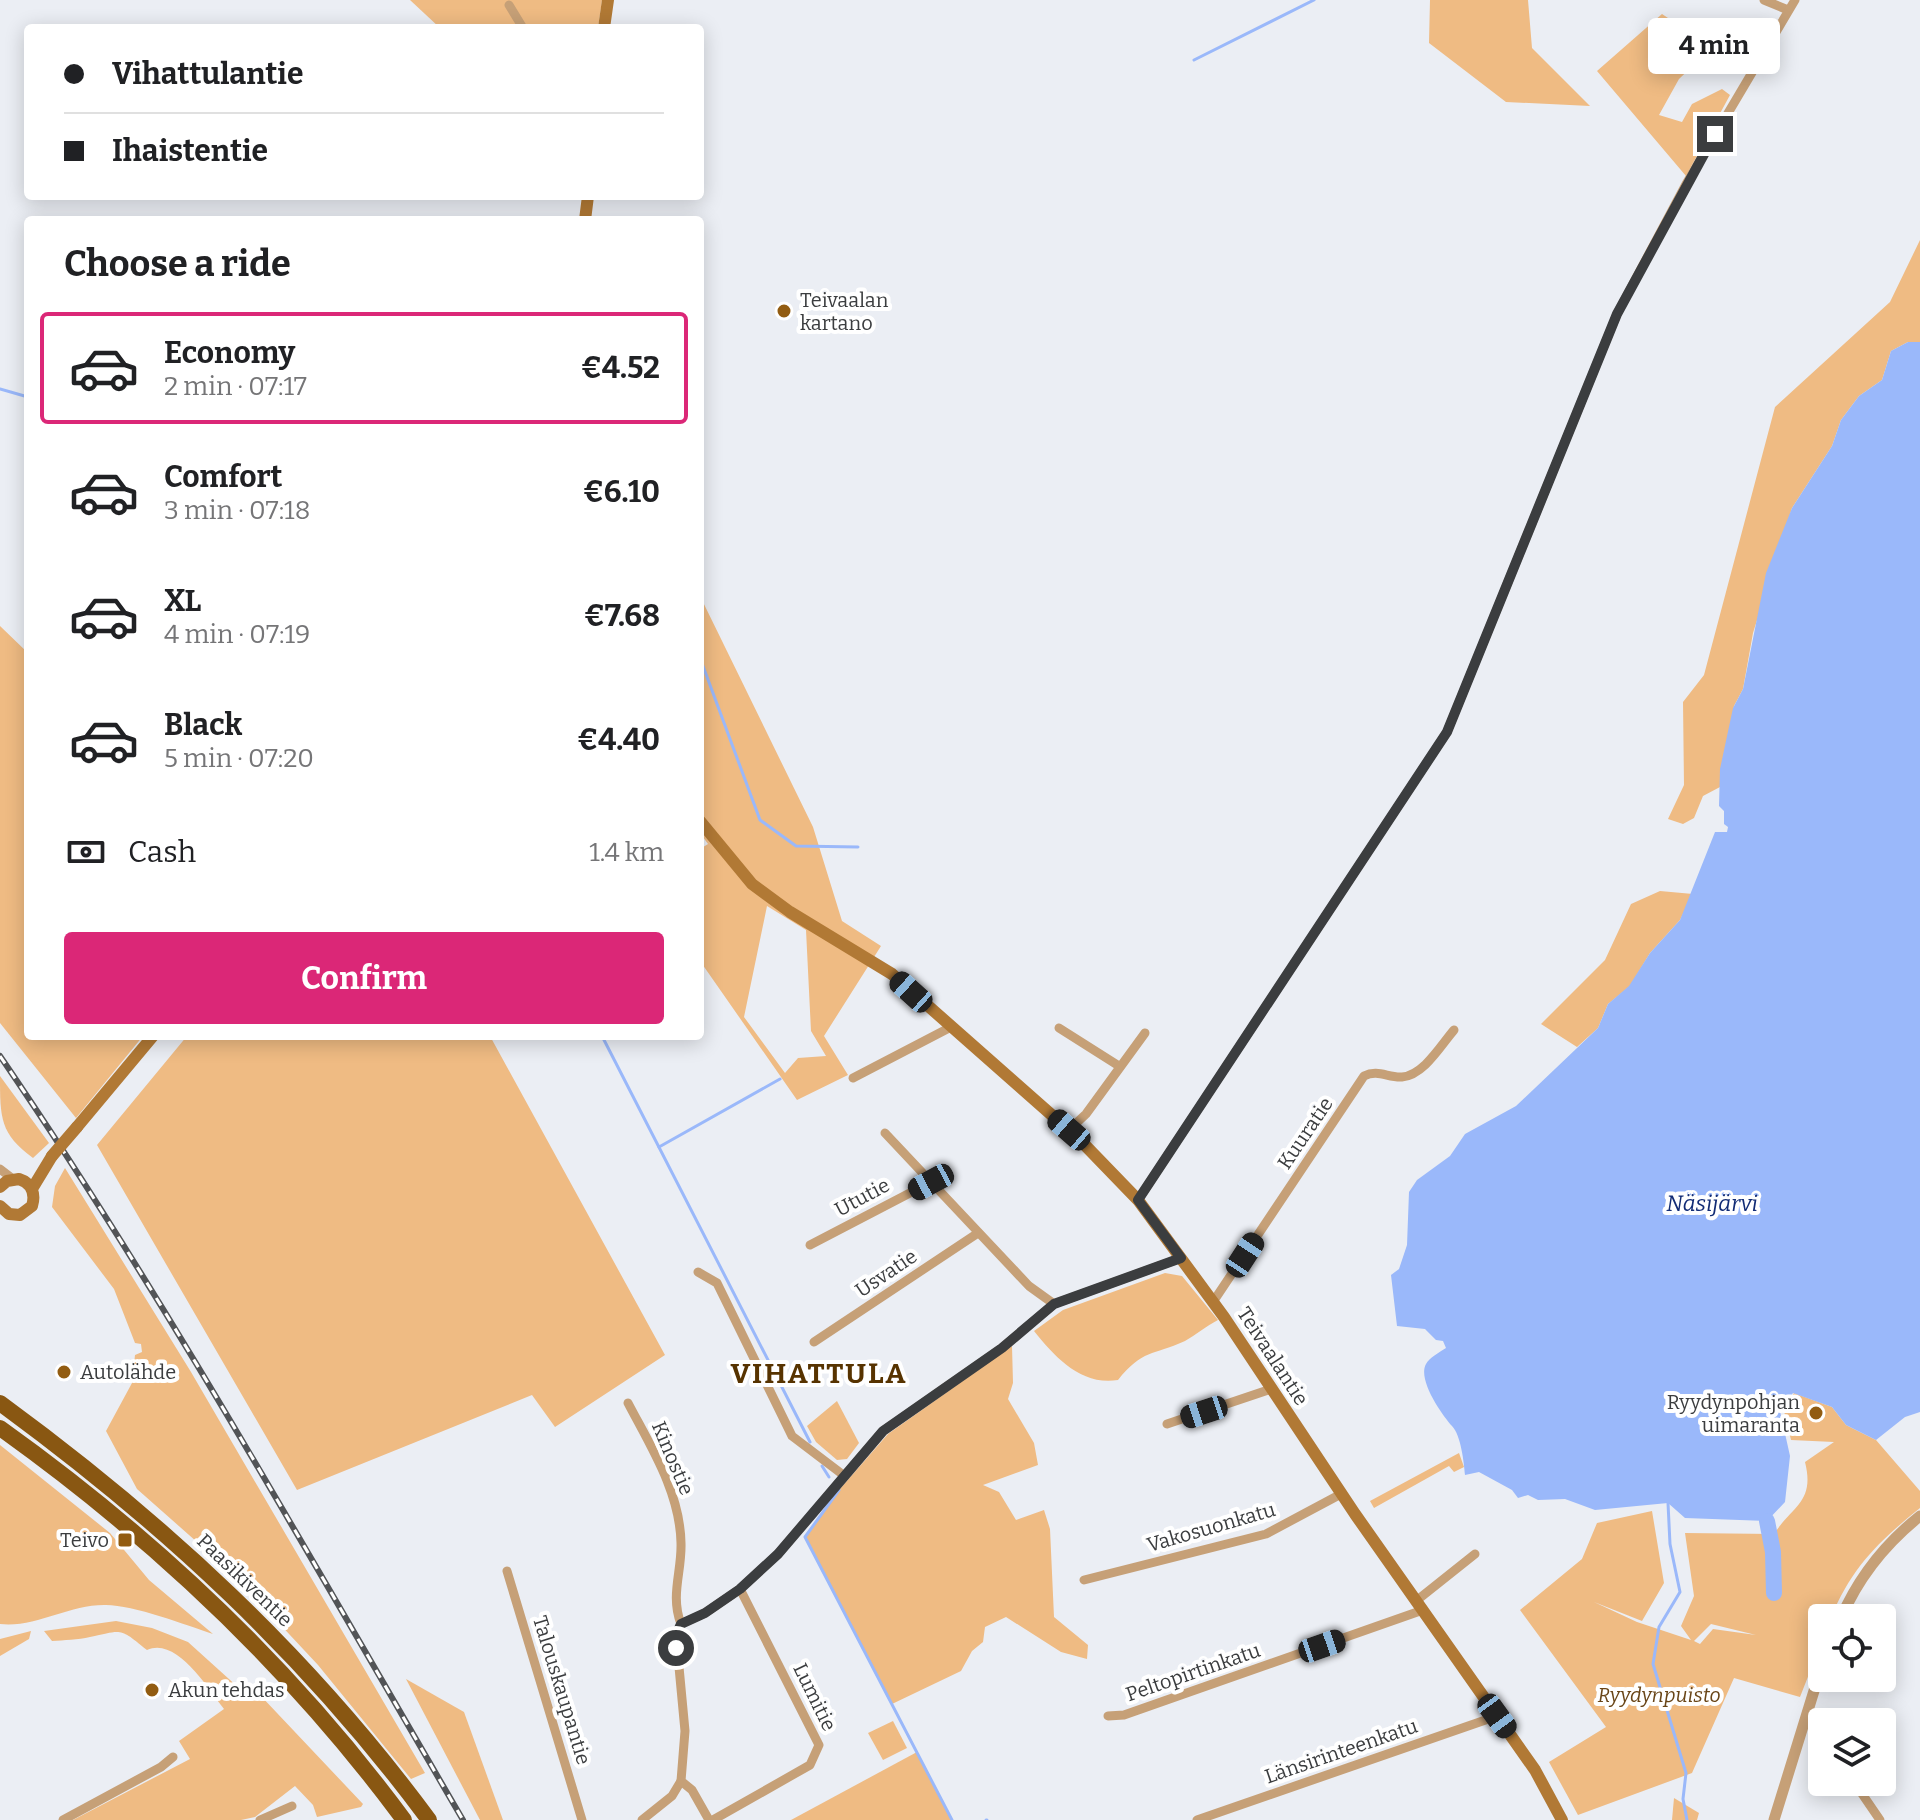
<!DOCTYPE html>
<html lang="en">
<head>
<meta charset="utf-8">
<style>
  body { margin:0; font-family:Bitter,serif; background:#f2f2f2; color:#202124; height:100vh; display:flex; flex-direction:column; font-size:30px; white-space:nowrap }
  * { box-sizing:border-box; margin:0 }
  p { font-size:26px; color:#757577 }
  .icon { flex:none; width:44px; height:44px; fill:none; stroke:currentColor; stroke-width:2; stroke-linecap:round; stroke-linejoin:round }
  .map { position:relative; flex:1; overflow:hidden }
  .sheet { position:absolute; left:24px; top:216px; width:680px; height:824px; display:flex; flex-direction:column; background:#fff; border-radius:8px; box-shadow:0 4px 20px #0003 }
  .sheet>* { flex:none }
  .hud { position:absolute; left:24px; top:24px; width:680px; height:176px; border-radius:8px; box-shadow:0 4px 20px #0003; display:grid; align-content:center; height:176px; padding:0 40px; background:#fff }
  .buttons { position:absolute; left:1808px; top:1604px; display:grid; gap:16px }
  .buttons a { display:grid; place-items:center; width:88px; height:88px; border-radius:8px; background:#fff; box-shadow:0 4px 20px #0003; font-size:40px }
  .end { position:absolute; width:36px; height:36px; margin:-18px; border:10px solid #3b3d3f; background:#fff; box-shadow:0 0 0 4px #fff }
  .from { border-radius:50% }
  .bubble { position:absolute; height:56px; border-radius:8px; background:#fff; box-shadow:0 4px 20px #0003; font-size:26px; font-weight:700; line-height:56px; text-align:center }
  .car { position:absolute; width:24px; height:48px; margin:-24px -12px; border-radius:10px; box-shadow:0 0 6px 2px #0007; background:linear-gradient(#222 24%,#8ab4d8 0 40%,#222 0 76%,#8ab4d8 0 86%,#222 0) }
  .hud b { display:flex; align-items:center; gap:28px; height:76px; font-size:30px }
  .hud b+b { border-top:2px solid #e0e0e0 }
  .hud i { width:20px; height:20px; background:#202124 }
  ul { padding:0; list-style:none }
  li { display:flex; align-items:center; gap:24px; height:112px; margin:0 16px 12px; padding:0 24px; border:4px solid transparent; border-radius:8px }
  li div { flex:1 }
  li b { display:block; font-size:30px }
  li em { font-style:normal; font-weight:700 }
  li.on { border-color:#db2777 }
  li>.icon { width:72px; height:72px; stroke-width:1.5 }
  h2 { padding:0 40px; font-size:36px; line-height:96px }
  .pay { display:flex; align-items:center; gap:20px; height:88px; padding:0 40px; font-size:30px }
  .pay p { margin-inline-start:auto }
  .cta { display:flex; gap:16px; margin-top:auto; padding:16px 40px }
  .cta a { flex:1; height:92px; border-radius:8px; background:#db2777; color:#fff; font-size:32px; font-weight:700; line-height:92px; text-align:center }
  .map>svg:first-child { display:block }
  .green { fill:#efbb83; fill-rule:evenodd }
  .water { fill:#9ab8fa }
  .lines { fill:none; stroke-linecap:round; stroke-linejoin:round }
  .stream { stroke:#9ab8fa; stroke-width:3 }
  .river { stroke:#9ab8fa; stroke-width:16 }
  .minor { stroke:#c6a077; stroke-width:9 }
  .tertiary { stroke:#c6a077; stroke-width:11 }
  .secondary { stroke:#b17935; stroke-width:12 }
  .trunk { stroke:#895712; stroke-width:16 }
  .rail-casing { stroke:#525457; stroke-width:6 }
  .rail { stroke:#fff; stroke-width:3; stroke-dasharray:9; stroke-linecap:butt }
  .secondary-bridge { stroke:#b17935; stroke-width:12 }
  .route { stroke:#3b3d3f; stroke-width:10 }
  .poi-dot { fill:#925c11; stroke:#fff; stroke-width:3 }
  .labels { text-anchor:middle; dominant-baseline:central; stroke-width:8; stroke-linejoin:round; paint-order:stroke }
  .poi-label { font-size:20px; fill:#3b3d3f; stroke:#fff; text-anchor:start }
  .street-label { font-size:20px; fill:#3b3d3f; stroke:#fff }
  .park-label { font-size:20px; font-style:italic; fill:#694517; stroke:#fff }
  .water-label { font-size:22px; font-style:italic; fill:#122c75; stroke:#fff }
  .district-label { font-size:28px; font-weight:bold; letter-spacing:2px; fill:#573300; stroke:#fff }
</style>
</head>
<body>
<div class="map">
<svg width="1920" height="1820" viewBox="0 0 1920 1820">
  <rect width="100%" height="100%" fill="#ebeef4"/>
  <g class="green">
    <polygon points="410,0 602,0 598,28 440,28"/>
    <polygon points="1430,0 1528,0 1532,48 1590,106 1506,102 1429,43"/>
    <polygon points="1662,14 1680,26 1703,31 1702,57 1679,79 1659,115 1682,122 1692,104 1722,89 1730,95 1686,176 1597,71"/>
    <polygon points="1920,240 1920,342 1908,342 1891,351 1882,380 1859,396 1841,420 1832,446 1792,508 1753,633 1743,689 1734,706 1720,787 1703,796 1694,818 1683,824 1668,819 1684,785 1683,702 1704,675 1775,407 1890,302"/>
    <path d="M700,596L813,827L842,921L881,946L824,1036L848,1075L797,1100L700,961V849L708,844L700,833ZM767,906L806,930L811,1031L826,1056L798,1058L785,1073L744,1017Z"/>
    <polygon points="0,626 28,653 28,1036 143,1036 76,1118 0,1023"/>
    <polygon points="1660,891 1693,894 1680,920 1650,953 1630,986 1608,1004 1598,1028 1577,1047 1541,1024 1605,960 1631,904"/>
    <polygon points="187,1036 490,1036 665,1355 555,1427 532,1395 297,1490 97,1145"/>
    <path d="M0,1076L49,1143L33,1158C0,1134 0,1118 0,1076Z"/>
    <polygon points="65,1168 191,1372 425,1773 411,1779 318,1665 232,1573 137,1489 106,1431 132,1383 135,1355 142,1352 141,1344 135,1343 114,1289 52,1207 55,1186"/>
    <path d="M1165,1273L1182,1276L1218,1320C1206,1326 1196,1335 1185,1341C1152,1356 1143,1349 1118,1380C1081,1386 1055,1357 1034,1331L1063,1310Z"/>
    <polygon points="1012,1346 1013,1383 1008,1399 1034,1443 1038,1465 983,1485 999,1492 1016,1520 1044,1510 1050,1529 1054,1617 1088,1645 1087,1659 1061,1652 1006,1617 985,1627 983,1642 972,1651 961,1671 892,1704 805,1537 839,1490 888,1434"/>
    <path d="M1794,1393L1832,1407L1846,1425L1876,1440L1920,1491V1508C1879,1541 1851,1568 1831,1618H1822V1641L1800,1697L1734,1678L1692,1773L1578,1815L1549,1762L1606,1727L1520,1610L1582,1559L1597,1523L1652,1511L1664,1583L1642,1621L1594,1602L1637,1622L1691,1640L1681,1626L1694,1596L1685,1533L1774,1534C1793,1505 1815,1502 1805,1462L1834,1442L1791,1440L1784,1411ZM1711,1624L1756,1635L1713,1629L1700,1644L1694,1641Z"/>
    <polygon points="837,1401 859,1443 847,1459 837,1460 816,1442 807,1426"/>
    <path d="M0,1445L110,1533L149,1580L213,1634C186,1625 131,1604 104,1605C68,1605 35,1628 0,1624Z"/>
    <polygon points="1459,1453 1464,1467 1454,1472 1449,1466 1374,1508 1370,1501"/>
    <path d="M116,1621L152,1628L188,1642L250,1698L260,1695L363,1804L361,1807L317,1817L313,1805L295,1786L255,1817L241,1820H73L190,1759L179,1741L224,1709C208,1688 176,1636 147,1650C119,1627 123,1630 90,1637C78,1640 64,1640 52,1641L44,1631Z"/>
    <polygon points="31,1631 29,1639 0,1656 0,1639"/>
    <polygon points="406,1679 464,1712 503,1820 480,1820"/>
    <polygon points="893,1721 907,1748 883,1760 868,1733"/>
    <polygon points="917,1752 952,1820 791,1820"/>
    <polygon points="1674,1798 1699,1813 1697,1820 1672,1820"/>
  </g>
  <path class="water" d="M1908,342H1920V1412L1905,1417L1876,1440L1846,1425L1832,1407L1793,1393L1780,1411L1790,1456L1785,1502L1767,1521L1685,1518L1668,1503L1595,1510L1565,1499L1538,1500L1528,1495L1518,1498L1512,1490L1479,1472L1465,1475C1464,1463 1461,1435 1452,1426C1443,1416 1417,1380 1426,1364C1429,1358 1440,1352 1446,1348L1443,1341L1436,1340L1425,1329L1397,1326L1391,1275L1399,1269L1407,1245L1409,1192L1417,1180L1450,1156L1465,1134L1516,1106L1598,1028L1608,1004L1629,986L1650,953L1680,920L1715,832H1727L1728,827L1724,824V811L1719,806L1720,769L1733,708L1743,689L1766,573L1792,508L1832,446L1841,420L1859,396L1882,380L1891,351Z"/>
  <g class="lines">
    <g class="stream">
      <polyline points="1194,60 1314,0"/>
      <polyline points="0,389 28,397"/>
      <polyline points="700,658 760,820 796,846 858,847"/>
      <polyline points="602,1036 810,1442"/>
      <polyline points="659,1147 780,1079"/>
      <polyline points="822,1466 829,1477"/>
      <polyline points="839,1490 805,1537 952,1820"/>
      <polyline points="1668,1503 1670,1544 1680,1592 1659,1627 1653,1664 1686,1773 1683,1799 1687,1820"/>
      <polyline points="986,1820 987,1820"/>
    </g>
    <polyline class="river" points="1767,1521 1773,1552 1774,1593"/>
    <g class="minor">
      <polyline points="1764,0 1788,10"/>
      <polyline points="509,5 523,28"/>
      <polyline points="1059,1028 1119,1066"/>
      <polyline points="853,1078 951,1027"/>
      <polyline points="1069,1130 1086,1114 1145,1033"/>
      <polyline points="885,1133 1029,1286 1054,1304"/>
      <polyline points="0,1169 13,1179"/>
      <polyline points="1138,1200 1447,732 1617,314 1686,184 1795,0"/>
      <polyline points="810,1245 931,1182"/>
      <polyline points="698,1272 717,1283 792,1436 842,1474"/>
      <path d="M1213,1302L1364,1076C1378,1069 1388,1078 1402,1077C1424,1075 1441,1045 1454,1030"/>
      <polyline points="814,1342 978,1233"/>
      <path d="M628,1403C651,1447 680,1492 681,1543C682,1572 670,1595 681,1624"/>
      <polyline points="1167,1424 1271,1389"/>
      <polyline points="507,1571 582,1820"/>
      <polyline points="1084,1580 1266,1534 1341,1494"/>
      <polyline points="1416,1601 1475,1554"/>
      <polyline points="1108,1716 1124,1715 1423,1610"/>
      <polyline points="1805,1723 1816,1727 1822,1735"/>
      <polyline points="1854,1782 1880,1820"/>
      <polyline points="63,1820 161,1767 173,1757"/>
      <polyline points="260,1820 292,1806"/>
      <polyline points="642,1820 672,1796 681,1781"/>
      <polyline points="709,1820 692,1790 681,1781 685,1731 676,1635 681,1624 705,1613 740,1589 778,1554 883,1431 1002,1348 1054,1304 1181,1258"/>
      <polyline points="713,1820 810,1765 819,1745 740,1589"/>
      <polyline points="1197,1820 1497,1716"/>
    </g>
    <g class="tertiary">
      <path d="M1841,1618C1859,1576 1885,1544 1920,1516"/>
      <polyline points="1774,1820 1822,1665"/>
    </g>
    <g class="secondary">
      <polyline points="604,28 608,0"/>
      <polyline points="585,220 588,196"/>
      <polyline points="700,821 752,884 790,912 892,974 1080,1140 1138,1200 1224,1317 1355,1514 1535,1770 1562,1820"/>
      <polyline points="77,1127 153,1036"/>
      <path d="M0,1187L7,1181L19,1179C31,1183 36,1193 32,1206L20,1215L9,1214L0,1206"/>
      <polyline points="32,1189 52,1156"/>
    </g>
    <g class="trunk">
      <path d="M0,1403C164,1523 308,1656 429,1820"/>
      <path d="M0,1428C154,1538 291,1667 404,1820"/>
    </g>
    <g class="rail-casing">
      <path id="rail" d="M0,1056C168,1302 313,1563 463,1820"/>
    </g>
    <use href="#rail" class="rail"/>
    <polyline class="secondary-bridge" points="52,1156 77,1127"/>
  </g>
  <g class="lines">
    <polyline class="route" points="676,1648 676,1635 681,1624 705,1613 740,1589 778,1554 883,1431 1002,1348 1054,1304 1181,1258 1138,1200 1447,732 1617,314 1715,134"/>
  </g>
  <g class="poi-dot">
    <circle cx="784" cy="311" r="8"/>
    <circle cx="64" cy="1372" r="8"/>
    <circle cx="1816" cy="1413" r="8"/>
    <rect x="117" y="1532" width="16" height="16" rx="4"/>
    <circle cx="152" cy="1690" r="8"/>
  </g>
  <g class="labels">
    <g class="poi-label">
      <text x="800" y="300">Teivaalan<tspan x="800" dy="23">kartano</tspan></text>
      <text x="80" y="1372">Autolähde</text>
      <text x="1800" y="1402" text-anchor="end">Ryydynpohjan<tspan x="1800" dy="23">uimaranta</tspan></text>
      <text x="109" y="1540" text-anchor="end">Teivo</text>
      <text x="168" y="1690">Akun tehdas</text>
    </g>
    <g class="street-label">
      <text transform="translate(1305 1133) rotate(-56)">Kuuratie</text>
      <text transform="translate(862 1197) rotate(-28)">Ututie</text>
      <text transform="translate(886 1273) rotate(-34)">Usvatie</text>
      <text transform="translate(1273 1356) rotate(57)">Teivaalantie</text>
      <text transform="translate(673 1458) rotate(67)">Kinostie</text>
      <text transform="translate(1211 1527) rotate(-16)">Vakosuonkatu</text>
      <text transform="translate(245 1580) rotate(44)">Paasikiventie</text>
      <text transform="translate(1193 1672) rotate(-19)">Peltopirtinkatu</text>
      <text transform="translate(562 1690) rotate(73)">Talouskaupantie</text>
      <text transform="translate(815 1697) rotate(64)">Lumitie</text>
      <text transform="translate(1341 1751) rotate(-19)">Länsirinteenkatu</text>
    </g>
    <g class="park-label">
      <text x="1659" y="1695">Ryydynpuisto</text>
    </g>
    <g class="water-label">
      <text x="1712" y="1203">Näsijärvi</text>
    </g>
    <g class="district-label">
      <text x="819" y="1373">VIHATTULA</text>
    </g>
  </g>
</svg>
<div class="buttons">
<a><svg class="icon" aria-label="locate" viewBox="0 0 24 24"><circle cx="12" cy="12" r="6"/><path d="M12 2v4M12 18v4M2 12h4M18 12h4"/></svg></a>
<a><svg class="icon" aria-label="layers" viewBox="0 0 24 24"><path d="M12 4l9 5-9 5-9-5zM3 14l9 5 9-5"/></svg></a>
</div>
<i class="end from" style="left:676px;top:1648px"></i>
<i class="end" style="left:1715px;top:134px"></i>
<div class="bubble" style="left:1648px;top:18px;width:132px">4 min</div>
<i class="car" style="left:911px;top:992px;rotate:312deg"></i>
<i class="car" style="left:1069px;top:1130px;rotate:311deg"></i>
<i class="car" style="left:931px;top:1182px;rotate:242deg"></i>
<i class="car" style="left:1245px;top:1255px;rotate:33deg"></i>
<i class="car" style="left:1204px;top:1412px;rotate:252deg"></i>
<i class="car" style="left:1322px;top:1646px;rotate:71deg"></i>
<i class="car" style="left:1497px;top:1716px;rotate:144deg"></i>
<div class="hud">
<b><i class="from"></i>Vihattulantie</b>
<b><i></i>Ihaistentie</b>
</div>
<section class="sheet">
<h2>Choose a ride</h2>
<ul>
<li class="on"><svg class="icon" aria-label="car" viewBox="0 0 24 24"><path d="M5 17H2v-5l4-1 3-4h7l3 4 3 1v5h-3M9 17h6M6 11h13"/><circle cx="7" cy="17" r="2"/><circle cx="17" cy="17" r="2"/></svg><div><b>Economy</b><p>2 min · 07:17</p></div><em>€4.52</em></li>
<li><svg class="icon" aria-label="car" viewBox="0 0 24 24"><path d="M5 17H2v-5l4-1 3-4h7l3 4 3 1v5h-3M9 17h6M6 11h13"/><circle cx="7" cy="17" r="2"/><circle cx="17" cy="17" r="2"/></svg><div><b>Comfort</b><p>3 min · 07:18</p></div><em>€6.10</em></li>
<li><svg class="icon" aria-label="car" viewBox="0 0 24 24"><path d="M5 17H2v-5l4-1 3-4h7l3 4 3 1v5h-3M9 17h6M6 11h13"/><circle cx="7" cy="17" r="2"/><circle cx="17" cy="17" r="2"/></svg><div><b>XL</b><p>4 min · 07:19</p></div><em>€7.68</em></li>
<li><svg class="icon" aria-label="car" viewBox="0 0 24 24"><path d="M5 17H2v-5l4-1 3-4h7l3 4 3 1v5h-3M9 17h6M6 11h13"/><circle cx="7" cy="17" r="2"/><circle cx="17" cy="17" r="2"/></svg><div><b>Black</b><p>5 min · 07:20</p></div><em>€4.40</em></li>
</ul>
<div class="pay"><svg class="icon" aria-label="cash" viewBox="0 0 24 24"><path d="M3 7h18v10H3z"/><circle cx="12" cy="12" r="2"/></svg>Cash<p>1.4 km</p></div>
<div class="cta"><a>Confirm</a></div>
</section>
</div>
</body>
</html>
